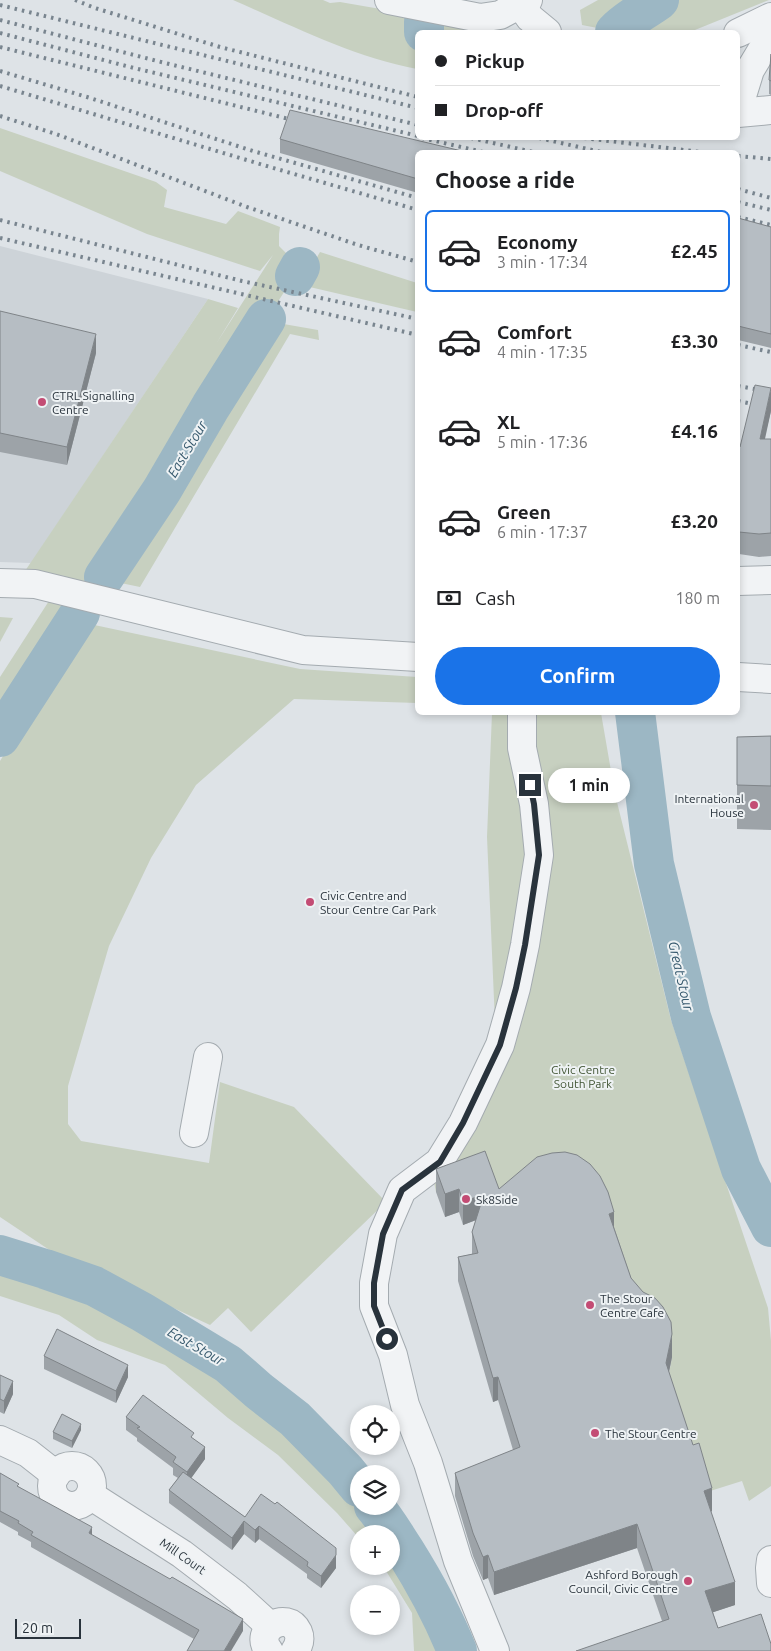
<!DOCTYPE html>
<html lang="en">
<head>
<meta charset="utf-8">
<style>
  body { margin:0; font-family:Ubuntu,sans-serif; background:#f6f6f6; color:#202124; height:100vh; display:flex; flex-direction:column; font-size:19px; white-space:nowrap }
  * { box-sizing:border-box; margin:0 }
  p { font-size:16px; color:#757577 }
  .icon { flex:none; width:28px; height:28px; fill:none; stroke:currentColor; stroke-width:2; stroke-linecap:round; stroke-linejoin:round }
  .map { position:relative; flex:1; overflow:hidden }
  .details { position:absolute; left:415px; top:150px; width:325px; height:565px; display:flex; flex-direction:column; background:#fff; border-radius:8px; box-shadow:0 2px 8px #0003 }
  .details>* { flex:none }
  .hud { position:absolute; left:415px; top:30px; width:325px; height:110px; border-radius:8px; box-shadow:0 2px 8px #0003; display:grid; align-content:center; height:110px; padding:0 20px; background:#fff }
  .controls { position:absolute; left:350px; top:1405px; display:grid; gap:10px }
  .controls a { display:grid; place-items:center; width:50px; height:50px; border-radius:50%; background:#fff; box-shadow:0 2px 8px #0003; font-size:25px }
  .scale { position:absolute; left:15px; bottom:12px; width:66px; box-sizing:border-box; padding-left:5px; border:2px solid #29333c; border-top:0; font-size:14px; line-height:18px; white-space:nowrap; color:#29333c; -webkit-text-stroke:4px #eef2f4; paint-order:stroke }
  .end { position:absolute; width:22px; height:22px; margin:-11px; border:6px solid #29333c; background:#fff; box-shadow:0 0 0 2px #fff }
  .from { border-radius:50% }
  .bubble { position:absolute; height:35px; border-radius:18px; background:#fff; box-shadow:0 2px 8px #0003; font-size:16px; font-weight:700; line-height:35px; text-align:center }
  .hud b { display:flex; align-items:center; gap:18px; height:48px; font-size:19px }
  .hud b+b { border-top:1px solid #e0e0e0 }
  .hud i { width:12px; height:12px; background:#202124 }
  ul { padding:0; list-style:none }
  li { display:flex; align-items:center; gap:15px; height:82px; margin:0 10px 8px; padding:0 10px; border:2px solid transparent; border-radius:8px }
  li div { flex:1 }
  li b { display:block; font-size:19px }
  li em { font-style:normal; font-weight:700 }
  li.current { border-color:#1a73e8 }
  li>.icon { width:45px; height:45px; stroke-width:1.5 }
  h2 { padding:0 20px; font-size:22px; line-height:60px }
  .pay { display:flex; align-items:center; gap:12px; height:55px; padding:0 20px; font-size:19px }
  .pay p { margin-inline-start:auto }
  .button { display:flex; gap:10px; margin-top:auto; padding:10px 20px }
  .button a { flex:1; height:58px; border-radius:30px; background:#1a73e8; color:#fff; font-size:20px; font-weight:700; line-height:58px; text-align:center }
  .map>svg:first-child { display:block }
  .built { fill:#cdd3d8 }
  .green { fill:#c7d0c0 }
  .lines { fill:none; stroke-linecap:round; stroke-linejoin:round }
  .river { stroke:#9cb7c4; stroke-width:40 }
  .minor-casing { stroke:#a4abb0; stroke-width:30 }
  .minor { stroke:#f1f3f5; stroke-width:28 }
  .rail { stroke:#79858f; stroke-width:4; stroke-dasharray:2.5 5; stroke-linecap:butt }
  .wall { fill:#9da3a8 }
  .shaded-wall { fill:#7f8488 }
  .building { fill:#b6bdc3; stroke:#7f8488 }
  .route { stroke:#29333c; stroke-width:6 }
  .poi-dot { fill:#c34c74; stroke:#eef2f4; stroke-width:2 }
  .labels { text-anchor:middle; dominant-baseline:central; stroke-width:4; stroke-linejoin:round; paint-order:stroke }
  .poi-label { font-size:12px; fill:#29333c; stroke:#eef2f4; text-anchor:start }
  .park-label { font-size:12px; fill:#435737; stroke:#eef2f4 }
  .street-label { font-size:12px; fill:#29333c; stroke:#eef2f4 }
  .water-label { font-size:14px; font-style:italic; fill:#36596d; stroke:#eef2f4 }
</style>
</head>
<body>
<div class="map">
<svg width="771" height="1651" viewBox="0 0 771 1651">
  <rect width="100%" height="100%" fill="#dee3e7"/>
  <polygon class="built" points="0,246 208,299 31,563 0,562"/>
  <g class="green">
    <path d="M233,0H323L330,3L340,2L473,25L475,32H418L417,69C353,57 293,26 233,0Z"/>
    <polygon points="598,0 769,0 690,32 618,32 582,25 580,10"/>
    <polygon points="0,128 156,182 167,190 164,207 226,224 238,211 280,227 279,234 279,246 300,267 80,613 0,746 0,677 65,576 25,571 208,299 238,308 216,344 273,255 260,271 147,234 0,171"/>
    <polygon points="320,252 417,283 417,312 301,285"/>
    <polygon points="272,322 318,330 319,340 290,334 140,587 111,581"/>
    <polygon points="0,617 13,618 0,642"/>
    <polygon points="85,623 300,669 417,677 417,703 294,699 196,785 151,858 109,946 68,1086 68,1124 81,1141 209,1163 220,1082 294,1107 386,1202 251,1332 228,1308 210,1325 51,1251 0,1217 0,761"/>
    <polygon points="492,713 601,713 615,794 671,1020 768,1308 771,1341 771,1486 749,1501 742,1481 707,1492 668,1379 672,1357 671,1345 525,1189 436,1192 431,1167 495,1023 487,837"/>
    <polygon points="0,1255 94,1286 188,1340 295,1419 359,1495 359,1506 369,1506 401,1544 454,1651 414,1651 412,1613 383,1566 391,1566 391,1534 359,1534 359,1538 337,1513 278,1455 228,1418 165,1365 97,1340 59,1315 0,1296"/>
  </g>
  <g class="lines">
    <g class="river">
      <polyline points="424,32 424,22"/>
      <path d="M615,32C627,19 644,11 659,0"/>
      <polyline points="295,276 300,267"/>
      <polyline points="104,577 162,490 211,406 266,319"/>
      <polyline points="635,712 654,864 691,1017 741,1169 771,1227"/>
      <polyline points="0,737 80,613"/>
      <polyline points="0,1255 45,1269 94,1286 142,1312 228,1364 259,1391 295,1419 345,1470 359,1487"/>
      <path d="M374,1506C386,1520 395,1536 405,1551C425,1583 443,1616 457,1651"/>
    </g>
    <g class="minor-casing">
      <g id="minor">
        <polyline points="389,0 480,18 500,15 528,0"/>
        <polyline points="520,4 530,18 547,32"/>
        <polyline points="738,33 771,17"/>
        <polyline points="738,109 750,70 771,35"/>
        <polyline points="738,113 771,110"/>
        <polyline points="738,581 771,580"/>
        <polyline points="0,583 35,584 303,650 418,657"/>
        <polyline points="738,677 771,679"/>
        <polyline points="194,1133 208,1057"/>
        <polyline points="0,1440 28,1453 56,1475"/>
        <circle cx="72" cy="1486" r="20"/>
        <polyline points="90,1495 182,1554 237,1596 270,1626"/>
        <polyline points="771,1560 770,1568 771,1583"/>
        <path d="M269,1651C252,1630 287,1609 298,1632C301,1639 299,1645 295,1651"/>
        <polyline points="495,1651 458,1561 428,1463 405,1405 393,1355 374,1306 374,1283 383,1234 402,1190 439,1162 463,1123 500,1045 516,988 525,945 539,855 534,804 522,748 522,712"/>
      </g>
    </g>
    <use href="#minor" class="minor"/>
    <g class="rail">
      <polyline points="75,0 95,8 220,47 418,97"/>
      <polyline points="0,5 418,108"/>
      <polyline points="0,20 157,61 418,125"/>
      <polyline points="0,33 134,68 418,136"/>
      <polyline points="0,47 301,122"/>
      <polyline points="0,71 87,97 253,151 418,198"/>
      <polyline points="0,86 270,167 418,210"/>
      <polyline points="0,116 56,134 247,207 358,245 418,262"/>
      <polyline points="422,138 483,152"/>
      <polyline points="471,138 533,152"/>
      <polyline points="539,138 601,152"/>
      <polyline points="584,138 701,152"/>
      <polyline points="738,156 771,159"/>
      <polyline points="738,189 771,198"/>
      <polyline points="738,202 771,210"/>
      <polyline points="738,217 771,225"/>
      <polyline points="0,220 242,281 418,319"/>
      <polyline points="0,238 418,335"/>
      <polyline points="738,345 771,352"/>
      <polyline points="738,386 771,392"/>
      <polyline points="738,401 771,408"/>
    </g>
  </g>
  <g class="wall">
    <polygon points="771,54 771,95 769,94 769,80"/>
    <polygon points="280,139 418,152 418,193 280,153"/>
    <polygon points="738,218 771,227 771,348 738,340"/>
    <polygon points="0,311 96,353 67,465 0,452"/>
    <polygon points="771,411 764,439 771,439 771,556 759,557 739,554 739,551 738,551 738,446 740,447"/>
    <polygon points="771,736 771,830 737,829 737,737"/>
    <polygon points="436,1169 614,1227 631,1278 672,1357 669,1372 712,1511 711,1512 735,1605 713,1612 718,1628 771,1644 662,1621 637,1548 494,1595 488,1578 483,1580 473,1556 455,1496 455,1473 513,1450 498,1400 493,1402 458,1281 458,1257 472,1254 472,1232 476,1220 463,1225 459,1212 445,1217 436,1192"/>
    <polygon points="44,1356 128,1377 116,1403 44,1369"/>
    <polygon points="0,1375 13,1394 4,1414 0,1412"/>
    <polygon points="126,1417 194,1439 205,1459 191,1478 245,1517 336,1568 321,1588 307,1578 307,1574 259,1539 255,1543 244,1534 232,1550 169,1503 169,1490 178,1478 173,1475 173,1468 137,1441 137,1438 126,1430"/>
    <polygon points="81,1430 72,1448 53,1439 53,1432"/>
    <polygon points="0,1473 19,1487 92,1535 243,1631 194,1639 31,1547 31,1542 18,1535 18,1532 0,1522"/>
  </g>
  <g class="shaded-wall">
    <polygon points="96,334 96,353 67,465 67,447"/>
    <polygon points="771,388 771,411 760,462 760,439"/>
    <polygon points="459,1189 459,1212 445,1217 445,1194"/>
    <polygon points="484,1194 484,1217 463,1225 463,1202"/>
    <polygon points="614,1212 614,1235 609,1214"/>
    <polygon points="672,1334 672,1357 666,1386 666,1363"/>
    <polygon points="128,1365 128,1377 116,1403 116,1391"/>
    <polygon points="498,1377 498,1400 493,1402 493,1378"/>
    <polygon points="13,1381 13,1394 4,1414 4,1401"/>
    <polygon points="81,1424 81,1430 72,1448 72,1441"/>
    <polygon points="205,1447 205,1459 187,1484 187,1472"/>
    <polygon points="712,1488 712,1511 704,1514 704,1491"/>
    <polygon points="244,1521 244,1534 232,1550 232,1538"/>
    <polygon points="637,1524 637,1548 494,1595 494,1572"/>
    <polygon points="259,1526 259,1539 255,1543 255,1530"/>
    <polygon points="92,1527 92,1539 89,1533"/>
    <polygon points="336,1555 336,1568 321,1588 321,1576"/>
    <polygon points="488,1555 488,1578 483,1580 483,1557"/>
    <polygon points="735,1582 735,1605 705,1615 705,1591"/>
    <polygon points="243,1619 243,1631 231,1651 224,1651"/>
  </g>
  <g class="building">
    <polygon points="771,54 771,81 769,80"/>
    <polygon points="290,110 466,152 418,152 418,179 280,139"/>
    <polygon points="738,218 771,227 771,334 738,326"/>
    <polygon points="0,311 96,334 67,447 0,433"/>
    <polygon points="755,385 771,388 760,439 771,439 771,533 759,534 739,532 739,529 738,529 738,446 740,447"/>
    <polygon points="771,736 771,786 737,785 737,737"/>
    <polygon points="485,1151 499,1189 537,1157 552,1153 565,1152 577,1155 590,1164 600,1176 608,1192 614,1212 609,1214 631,1278 643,1292 655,1298 663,1307 671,1322 672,1334 666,1363 693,1445 699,1443 712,1488 704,1491 735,1582 705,1591 718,1628 761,1614 771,1644 771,1651 576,1651 669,1619 637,1524 494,1572 488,1555 483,1557 473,1533 455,1473 520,1447 498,1377 493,1378 458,1257 478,1253 472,1232 484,1194 463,1202 459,1189 445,1194 436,1169"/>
    <polygon points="57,1329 128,1365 116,1391 44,1356"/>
    <polygon points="0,1375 13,1381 4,1401 0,1399"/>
    <polygon points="143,1395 194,1433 191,1437 205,1447 187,1472 173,1462 176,1457 137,1428 140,1427 126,1417"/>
    <polygon points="62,1414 81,1424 72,1441 53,1432"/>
    <polygon points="183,1472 245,1517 261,1494 275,1504 277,1502 336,1548 336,1555 321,1576 307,1566 308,1562 259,1526 255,1530 244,1521 232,1538 169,1490"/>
    <polygon points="0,1473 19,1484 17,1486 92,1527 89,1533 170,1579 172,1577 243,1619 224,1651 187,1651 199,1630 31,1535 33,1532 18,1523 19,1521 0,1511"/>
  </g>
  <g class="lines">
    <polyline class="route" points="387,1339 374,1306 374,1283 383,1234 402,1190 440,1162 463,1123 500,1045 516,988 525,945 539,855 534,804 530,785"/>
  </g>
  <g class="poi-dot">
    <circle cx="42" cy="402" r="5"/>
    <circle cx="754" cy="805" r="5"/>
    <circle cx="310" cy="902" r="5"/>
    <circle cx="466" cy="1199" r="5"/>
    <circle cx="590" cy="1305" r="5"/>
    <circle cx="595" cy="1433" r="5"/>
    <circle cx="688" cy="1581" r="5"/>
  </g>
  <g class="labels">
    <g class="poi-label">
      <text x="52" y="395">CTRL Signalling<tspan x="52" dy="14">Centre</tspan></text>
      <text x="744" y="798" text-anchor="end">International<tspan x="744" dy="14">House</tspan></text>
      <text x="320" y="895">Civic Centre and<tspan x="320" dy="14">Stour Centre Car Park</tspan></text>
      <text x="476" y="1199">Sk8Side</text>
      <text x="600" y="1298">The Stour<tspan x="600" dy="14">Centre Cafe</tspan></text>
      <text x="605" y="1433">The Stour Centre</text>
      <text x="678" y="1574" text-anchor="end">Ashford Borough<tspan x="678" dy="14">Council, Civic Centre</tspan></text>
    </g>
    <g class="park-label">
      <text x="583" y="1069">Civic Centre<tspan x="583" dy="14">South Park</tspan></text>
    </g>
    <g class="street-label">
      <text transform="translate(183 1556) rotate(35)">Mill Court</text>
    </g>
    <g class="water-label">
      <text transform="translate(187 449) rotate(-59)">East Stour</text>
      <text transform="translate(681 976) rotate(77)">Great Stour</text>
      <text transform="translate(196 1346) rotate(30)">East Stour</text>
    </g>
  </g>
</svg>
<div class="controls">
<a><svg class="icon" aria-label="locate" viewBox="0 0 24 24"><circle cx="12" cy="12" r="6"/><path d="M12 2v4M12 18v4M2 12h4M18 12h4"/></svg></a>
<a><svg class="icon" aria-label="layers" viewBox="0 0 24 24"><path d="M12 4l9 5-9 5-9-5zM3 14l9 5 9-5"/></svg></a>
<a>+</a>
<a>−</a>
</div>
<div class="scale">20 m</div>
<i class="end from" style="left:387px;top:1339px"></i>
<i class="end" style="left:530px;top:785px"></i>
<div class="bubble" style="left:548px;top:768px;width:82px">1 min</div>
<div class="hud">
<b><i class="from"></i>Pickup</b>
<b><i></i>Drop-off</b>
</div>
<section class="details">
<h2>Choose a ride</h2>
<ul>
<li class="current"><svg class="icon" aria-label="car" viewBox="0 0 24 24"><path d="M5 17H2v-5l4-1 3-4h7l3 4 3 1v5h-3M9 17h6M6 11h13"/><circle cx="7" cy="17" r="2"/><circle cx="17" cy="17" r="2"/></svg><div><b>Economy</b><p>3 min · 17:34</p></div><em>£2.45</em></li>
<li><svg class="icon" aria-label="car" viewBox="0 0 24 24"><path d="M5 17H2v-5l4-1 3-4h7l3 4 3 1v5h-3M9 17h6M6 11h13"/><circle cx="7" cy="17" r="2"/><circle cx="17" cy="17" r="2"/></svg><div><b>Comfort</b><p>4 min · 17:35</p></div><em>£3.30</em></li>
<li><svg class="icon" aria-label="car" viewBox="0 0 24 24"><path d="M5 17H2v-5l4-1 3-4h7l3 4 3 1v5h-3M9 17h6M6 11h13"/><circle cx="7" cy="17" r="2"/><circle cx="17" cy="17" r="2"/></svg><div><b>XL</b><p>5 min · 17:36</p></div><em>£4.16</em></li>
<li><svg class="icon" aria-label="car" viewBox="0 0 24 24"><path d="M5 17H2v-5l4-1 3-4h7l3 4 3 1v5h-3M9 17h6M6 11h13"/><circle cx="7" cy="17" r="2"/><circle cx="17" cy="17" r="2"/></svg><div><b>Green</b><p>6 min · 17:37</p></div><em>£3.20</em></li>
</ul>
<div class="pay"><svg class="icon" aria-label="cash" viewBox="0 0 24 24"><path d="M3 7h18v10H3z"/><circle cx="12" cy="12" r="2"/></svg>Cash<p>180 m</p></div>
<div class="button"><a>Confirm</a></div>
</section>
</div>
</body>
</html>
